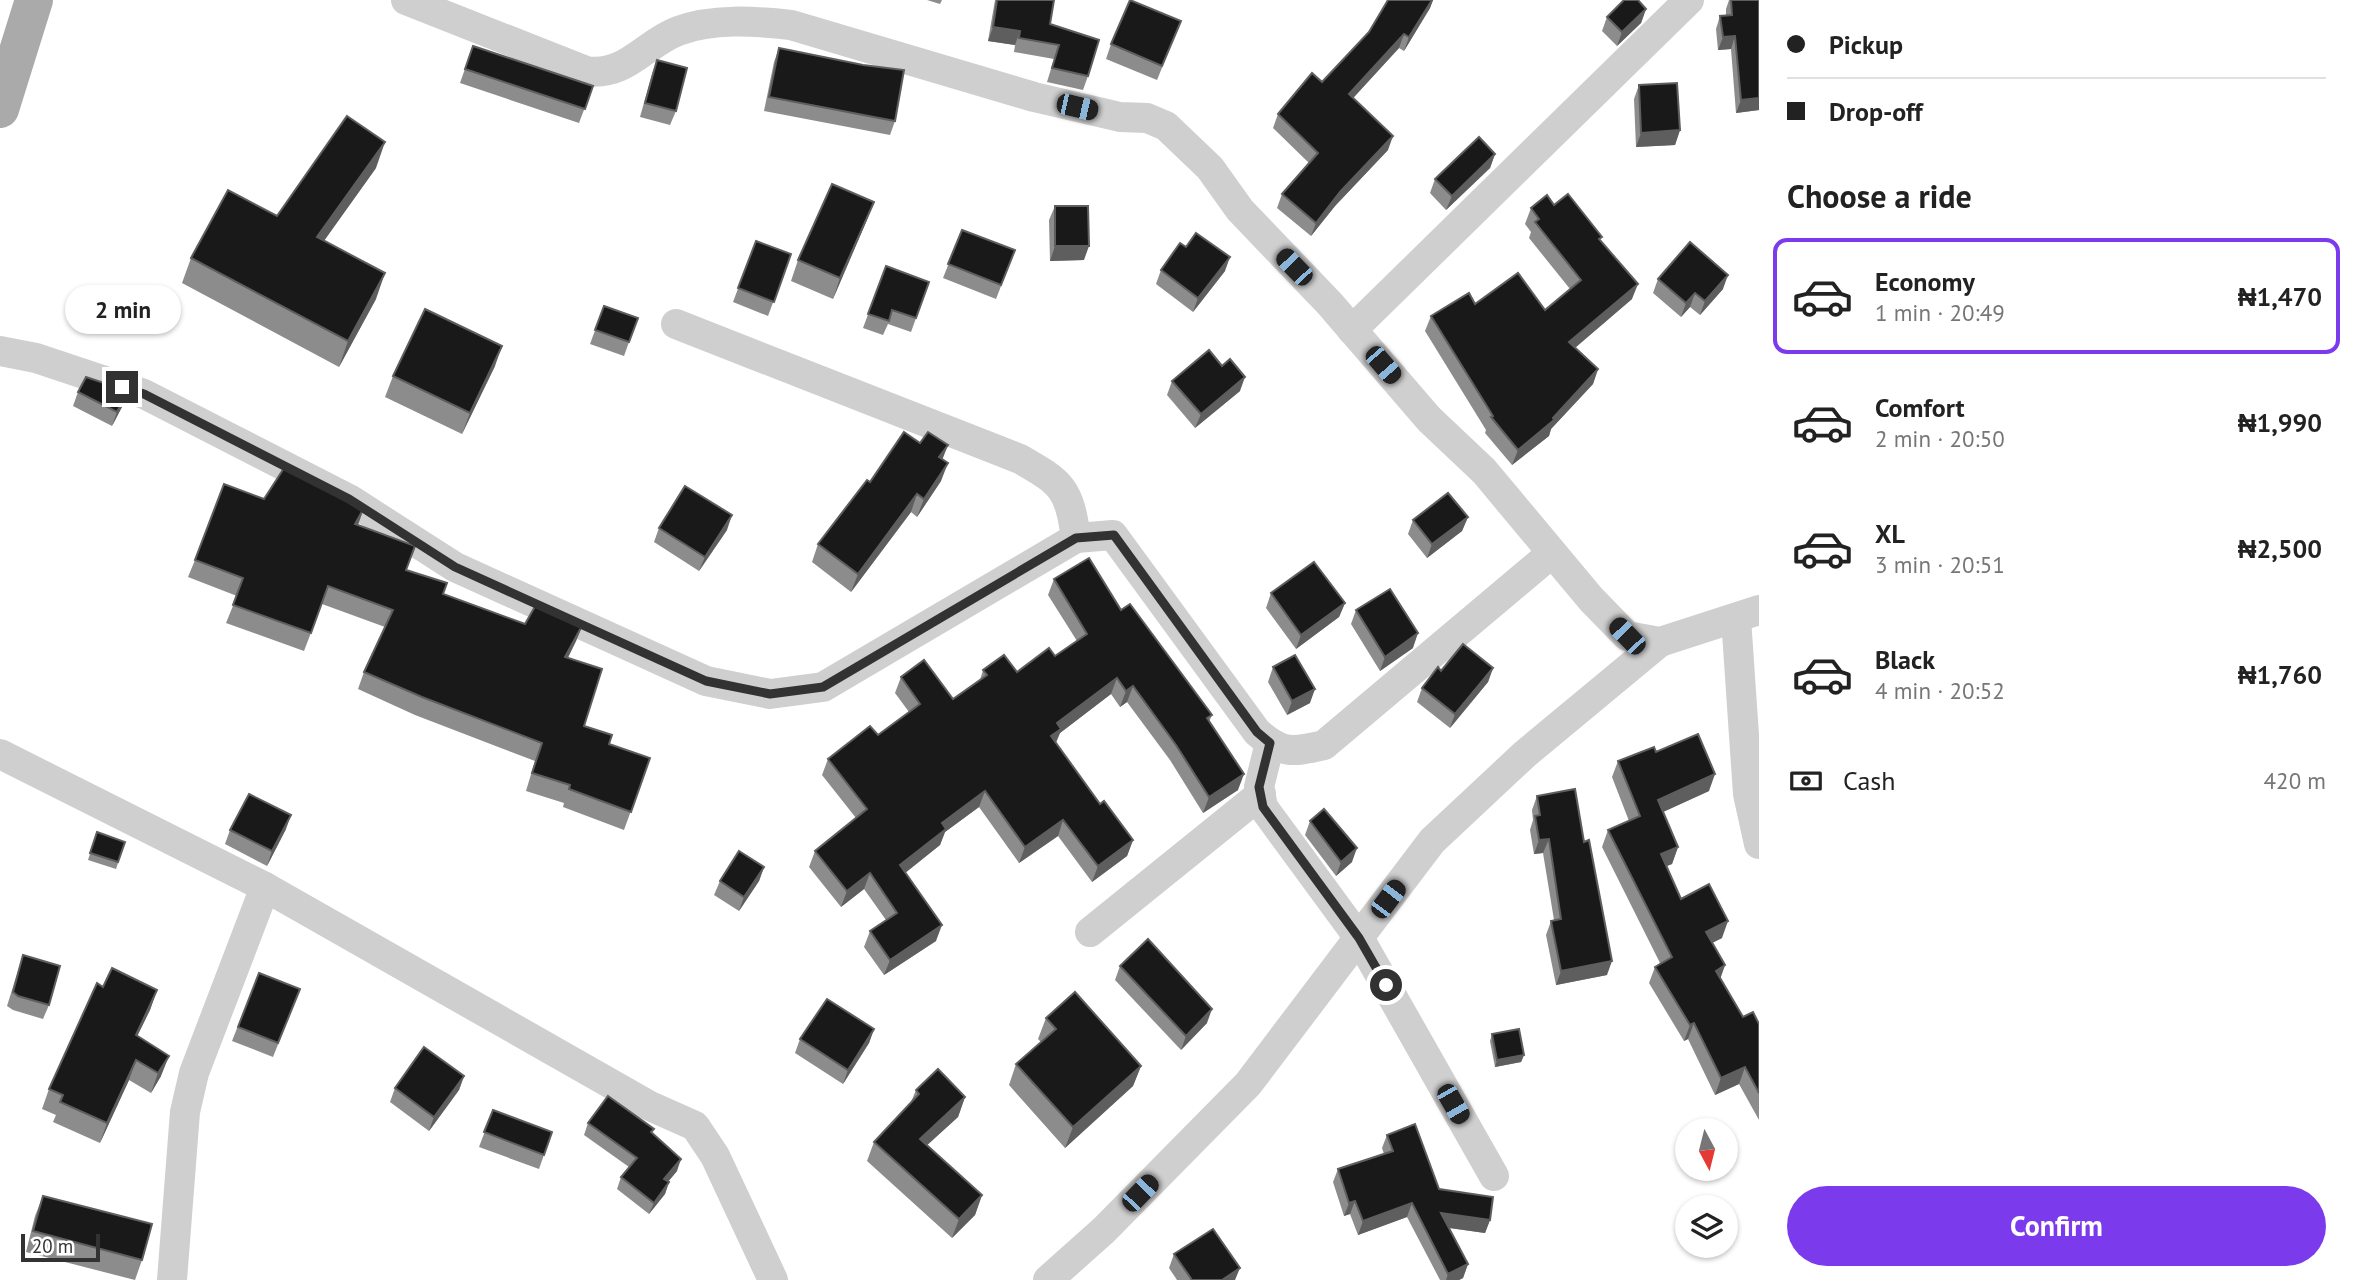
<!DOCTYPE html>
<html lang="en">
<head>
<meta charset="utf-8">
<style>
  body { margin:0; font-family:"PT Sans",sans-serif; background:#f2f2f2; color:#222; height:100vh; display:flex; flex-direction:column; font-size:26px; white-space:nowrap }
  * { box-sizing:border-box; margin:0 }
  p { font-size:23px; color:#767676 }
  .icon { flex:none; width:38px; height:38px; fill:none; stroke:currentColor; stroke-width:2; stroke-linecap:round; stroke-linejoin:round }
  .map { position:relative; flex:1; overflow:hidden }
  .drawer { display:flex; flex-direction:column; background:#fff; width:595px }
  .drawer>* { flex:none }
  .top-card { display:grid; align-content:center; height:154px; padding:0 28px; background:#fff }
  .needle { width:46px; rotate:173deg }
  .tools { position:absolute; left:1675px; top:1118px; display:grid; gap:14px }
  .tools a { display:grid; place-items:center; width:63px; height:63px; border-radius:50%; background:#fff; box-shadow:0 2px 5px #0004; font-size:35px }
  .scale { position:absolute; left:21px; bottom:18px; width:79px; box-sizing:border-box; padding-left:7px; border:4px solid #323232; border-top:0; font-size:19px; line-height:24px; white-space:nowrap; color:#323232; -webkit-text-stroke:5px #fff; paint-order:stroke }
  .end { position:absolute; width:32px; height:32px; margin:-16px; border:9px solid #323232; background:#fff; box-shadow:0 0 0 4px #fff }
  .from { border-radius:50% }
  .bubble { position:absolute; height:49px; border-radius:24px; background:#fff; box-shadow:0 2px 5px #0004; font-size:23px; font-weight:600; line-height:49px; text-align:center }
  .car { position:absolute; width:21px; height:42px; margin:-21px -10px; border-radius:9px; box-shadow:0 0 5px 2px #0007; background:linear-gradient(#222 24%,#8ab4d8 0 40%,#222 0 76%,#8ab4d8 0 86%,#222 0) }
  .top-card b { display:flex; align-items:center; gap:24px; height:66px; font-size:26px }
  .top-card b+b { border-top:2px solid #e0e0e0 }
  .top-card i { width:18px; height:18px; background:#222 }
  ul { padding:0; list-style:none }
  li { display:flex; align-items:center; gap:21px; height:116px; margin:0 14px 10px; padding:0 14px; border:4px solid transparent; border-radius:14px }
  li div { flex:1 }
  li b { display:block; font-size:26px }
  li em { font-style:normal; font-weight:600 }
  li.current { border-color:#7c3aed }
  li>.icon { width:63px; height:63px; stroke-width:1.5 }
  h2 { padding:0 28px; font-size:32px; line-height:84px }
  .pay { display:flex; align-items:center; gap:18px; height:77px; padding:0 28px; font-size:26px }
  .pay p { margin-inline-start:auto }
  .cta { display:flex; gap:14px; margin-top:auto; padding:14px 28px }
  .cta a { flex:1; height:80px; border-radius:42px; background:#7c3aed; color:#fff; font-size:28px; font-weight:600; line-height:80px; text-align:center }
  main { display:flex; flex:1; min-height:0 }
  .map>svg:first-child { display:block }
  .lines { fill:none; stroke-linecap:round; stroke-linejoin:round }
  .street { stroke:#cfcfcf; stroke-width:30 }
  .primary { stroke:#aaa; stroke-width:38 }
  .wall { fill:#8c8c8c }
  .shaded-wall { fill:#5e5e5e }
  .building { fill:#191919; stroke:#5e5e5e; stroke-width:2 }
  .route { stroke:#323232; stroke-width:9 }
</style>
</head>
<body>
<main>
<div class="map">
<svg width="1759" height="1280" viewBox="0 0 1759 1280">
  <rect width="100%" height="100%" fill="#fff"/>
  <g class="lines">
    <g class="street">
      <path d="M406,0L586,71C626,77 644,44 678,31C712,18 755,21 791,25L1034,97L1120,117L1147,118L1166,126L1210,168L1240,210L1330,304L1429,419L1484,471L1591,599L1627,636L1660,642L1759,610"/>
      <path d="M676,324L1020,459C1062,483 1069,488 1076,538"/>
      <polyline points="1352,330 1689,0"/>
      <path d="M0,351L36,358L144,394L349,499L455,567L706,681L770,694L823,687L1076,538L1113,535L1257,732C1283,755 1293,752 1324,745L1552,553"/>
      <polyline points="1736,618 1748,794 1759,844"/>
      <polyline points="1270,743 1259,787 1263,807 1359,938 1494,1176"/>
      <polyline points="0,754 265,887 650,1106 695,1126 715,1156 773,1280"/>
      <polyline points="1090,932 1261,794"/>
      <polyline points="172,1280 185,1112 194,1073 265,887"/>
      <polyline points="1048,1280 1104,1230 1248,1084 1432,841 1525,754 1660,642"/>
    </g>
    <polyline class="primary" points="0,109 34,0"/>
  </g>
  <g class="wall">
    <polygon points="927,0 942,0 940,4"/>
    <polygon points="995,0 1054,0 1050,24 1088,76 1083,90 1047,82 1054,59 1014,52 1015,45 988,41"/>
    <polygon points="1388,0 1433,0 1430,8 1404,51 1399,48 1353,98 1388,150 1335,206 1311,236 1277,208 1282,194 1309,163 1273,128 1278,114 1322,82 1369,32"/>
    <polygon points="1729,0 1759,0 1759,110 1736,113 1731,49 1718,50 1716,29 1720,16 1726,16 1726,9"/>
    <polygon points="1646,9 1641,23 1617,46 1602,31 1607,17"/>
    <polygon points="1181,21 1157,80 1106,59 1111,44"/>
    <polygon points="473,46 593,86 579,123 460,83"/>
    <polygon points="779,48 895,121 890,135 764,111 774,62"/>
    <polygon points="657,60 676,111 670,125 640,117 652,74"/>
    <polygon points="1639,85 1680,130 1675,145 1636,147 1634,99"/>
    <polygon points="1495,154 1490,168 1446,210 1430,193 1435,179"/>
    <polygon points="376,168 324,241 376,299 339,367 182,283 191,258"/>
    <polygon points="874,202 866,222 833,299 791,281 798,260"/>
    <polygon points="1554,205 1600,240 1632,299 1575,348 1598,369 1593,384 1551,429 1549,436 1512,465 1485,433 1486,430 1425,331 1431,316 1475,304 1545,310 1570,289 1529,238 1531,232 1525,224 1531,208"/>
    <polygon points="1055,206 1084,260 1050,261 1049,220"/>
    <polygon points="962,230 1015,250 996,299 943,278"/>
    <polygon points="756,241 791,254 768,316 733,302"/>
    <polygon points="886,266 929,282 911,332 888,324 883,335 863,328"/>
    <polygon points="1161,270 1225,271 1193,312 1156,284"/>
    <polygon points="1658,279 1723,289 1700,315 1690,307 1681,317 1653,293"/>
    <polygon points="604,306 629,342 624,356 590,344"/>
    <polygon points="495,366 462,434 385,397 393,376"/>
    <polygon points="1172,381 1240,391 1195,428 1167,395"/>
    <polygon points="78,392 123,405 112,426 73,406"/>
    <polygon points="942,459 941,481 917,517 911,512 851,592 812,562 818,544 870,482"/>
    <polygon points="264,499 358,525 407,570 443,594 525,624 583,624 576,641 568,658 584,726 609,744 650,758 624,830 563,807 564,803 526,791 535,761 415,715 358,689 364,672 385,627 322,604 304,651 226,623 237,596 188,577 195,560"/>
    <polygon points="1468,517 1462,531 1427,558 1408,534 1413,520"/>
    <polygon points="659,528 727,530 699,571 654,542"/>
    <polygon points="1054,579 1121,610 1212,715 1209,722 1238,790 1203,813 1170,760 1127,702 1120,707 1111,694 1060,733 1056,743 1100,804 1133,840 1127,856 1092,882 1058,836 1019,863 979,807 945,832 940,845 905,873 936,941 884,975 864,947 870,931 886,920 864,889 841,907 809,867 815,851 856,818 822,775 828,759 878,735 909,712 895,693 901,677 953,699 980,680 983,670 1017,672 1055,656 1077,641 1048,595"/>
    <polygon points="1271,593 1345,603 1339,617 1296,649 1266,608"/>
    <polygon points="1356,610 1413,648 1380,671 1351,624"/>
    <polygon points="1273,667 1310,703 1287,715 1268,682"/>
    <polygon points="1493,668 1488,682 1450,728 1417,702 1422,688 1441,671"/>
    <polygon points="1656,752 1709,791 1663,812 1678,847 1672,864 1666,866 1681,899 1722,938 1712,943 1725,965 1720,979 1743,1017 1759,1024 1759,1120 1739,1084 1715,1095 1688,1039 1684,1041 1649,983 1655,967 1660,963 1602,847 1608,830 1629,821 1612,777 1618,761"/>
    <polygon points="1537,796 1607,975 1556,985 1546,935 1551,921 1554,920 1543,853 1534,854 1530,830 1533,820 1532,810"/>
    <polygon points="1310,821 1352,862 1336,876 1305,835"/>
    <polygon points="286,829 267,866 225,844 230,830"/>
    <polygon points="97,832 125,842 116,869 88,860"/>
    <polygon points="764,867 759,881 739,911 714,895 720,881"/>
    <polygon points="23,955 49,1005 43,1019 13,1010 7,1006"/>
    <polygon points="1120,966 1207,1023 1181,1050 1115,980"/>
    <polygon points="259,973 300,989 273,1057 232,1041"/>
    <polygon points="103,987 157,990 150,1010 137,1036 161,1076 151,1093 129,1080 100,1143 53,1122 56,1115 42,1109 49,1089"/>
    <polygon points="1046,1018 1141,1066 1133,1086 1065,1148 1009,1085 1016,1064 1041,1042 1038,1039"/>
    <polygon points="874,1029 869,1043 843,1084 795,1053 800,1039"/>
    <polygon points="1492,1034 1524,1055 1521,1062 1495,1067 1490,1041"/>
    <polygon points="464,1076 459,1090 429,1131 390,1102 395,1088"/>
    <polygon points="916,1090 965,1097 958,1117 927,1145 982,1195 975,1215 952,1238 867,1161 874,1142 911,1102"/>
    <polygon points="493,1110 552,1132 539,1169 479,1147"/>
    <polygon points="588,1123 654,1129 652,1133 677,1171 668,1182 669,1182 665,1194 649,1214 617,1189 621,1177 629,1167 584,1135"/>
    <polygon points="1387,1135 1439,1189 1490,1220 1485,1233 1449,1228 1468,1264 1463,1278 1459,1280 1440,1280 1407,1217 1358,1235 1350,1214 1344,1216 1333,1182 1338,1169 1384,1154 1382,1148"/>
    <polygon points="43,1196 142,1260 135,1280 26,1252 35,1216"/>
    <polygon points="1174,1254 1235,1280 1177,1280 1169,1268"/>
  </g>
  <g class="shaded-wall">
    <polygon points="1432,0 1433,0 1430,8 1404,51 1409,37"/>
    <polygon points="1646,9 1641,23 1617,46 1622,32"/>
    <polygon points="993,27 1020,31 1015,45 988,41"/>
    <polygon points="1404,34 1399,48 1344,108 1349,94"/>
    <polygon points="1735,36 1731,49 1718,50 1723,37"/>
    <polygon points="1759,98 1759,110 1736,113 1741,100"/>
    <polygon points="1680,130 1675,145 1636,147 1641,133"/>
    <polygon points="1393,136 1388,150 1335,206 1311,236 1316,223 1340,192"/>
    <polygon points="385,142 376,168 308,263 317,237"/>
    <polygon points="1495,154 1490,168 1446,210 1452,196"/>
    <polygon points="874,202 866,222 833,299 840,278"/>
    <polygon points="1055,246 1089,246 1084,260 1050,261"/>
    <polygon points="1230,257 1225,271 1193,312 1198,298"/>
    <polygon points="385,273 376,299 339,367 348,341"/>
    <polygon points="1728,275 1723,289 1700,315 1705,301"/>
    <polygon points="1638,284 1632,299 1563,358 1569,342"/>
    <polygon points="1695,293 1690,307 1681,317 1686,303"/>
    <polygon points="502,346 495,366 462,434 470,413"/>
    <polygon points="1598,369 1593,384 1551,429 1549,436 1512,465 1518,450 1553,418"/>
    <polygon points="1245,377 1240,391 1195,428 1201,414"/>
    <polygon points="128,391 123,405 112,426 117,412"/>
    <polygon points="948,445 941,463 939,457"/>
    <polygon points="948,463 941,481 917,517 924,499"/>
    <polygon points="917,494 911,512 851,592 858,574"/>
    <polygon points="364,508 358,525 355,524"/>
    <polygon points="732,515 727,530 699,571 705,557"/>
    <polygon points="1468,517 1462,531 1427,558 1432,544"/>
    <polygon points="1345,603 1339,617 1296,649 1301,635"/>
    <polygon points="583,624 576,641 559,675 565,657"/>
    <polygon points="1418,633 1413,648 1380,671 1385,657"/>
    <polygon points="1493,668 1488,682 1450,728 1455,714"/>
    <polygon points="1117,678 1111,694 1060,733 1055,744 1051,736 1057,723"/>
    <polygon points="1133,686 1127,702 1120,707 1126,691"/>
    <polygon points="1315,689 1310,703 1287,715 1292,701"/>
    <polygon points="1244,774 1238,790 1203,813 1209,797"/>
    <polygon points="1715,774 1709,791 1652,817 1658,800"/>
    <polygon points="985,791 979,807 945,832 940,845 895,881 900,865 942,823"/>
    <polygon points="291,815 286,829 267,866 272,851"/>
    <polygon points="1063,820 1058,836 1019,863 1025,847"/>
    <polygon points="1549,839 1543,853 1534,854 1539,840"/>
    <polygon points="1133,840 1127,856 1092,882 1098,866"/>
    <polygon points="1678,847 1672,864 1655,871 1661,854"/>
    <polygon points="1357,848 1352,862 1336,876 1341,862"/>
    <polygon points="764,867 759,881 739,911 744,897"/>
    <polygon points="870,873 864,889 841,907 847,891"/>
    <polygon points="1728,921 1722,938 1700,949 1706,932"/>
    <polygon points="942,925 936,941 884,975 890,960"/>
    <polygon points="1612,961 1607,975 1556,985 1561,971"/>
    <polygon points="1725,965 1719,982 1716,971"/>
    <polygon points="157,990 150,1010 128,1055 136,1035"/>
    <polygon points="1212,1009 1207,1023 1181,1050 1186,1036"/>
    <polygon points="1694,1023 1688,1039 1684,1041 1690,1025"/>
    <polygon points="874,1029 869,1043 843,1084 848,1070"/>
    <polygon points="1524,1055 1521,1062 1495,1067 1497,1060"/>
    <polygon points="169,1056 161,1076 151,1093 158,1073"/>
    <polygon points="136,1060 129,1080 100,1143 107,1123"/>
    <polygon points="1141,1066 1133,1086 1065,1148 1073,1127"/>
    <polygon points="1745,1067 1739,1084 1715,1095 1721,1078"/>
    <polygon points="464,1076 459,1090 429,1131 434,1117"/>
    <polygon points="965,1097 958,1117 913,1158 920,1139"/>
    <polygon points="681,1159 677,1171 660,1191 664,1179"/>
    <polygon points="669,1182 665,1194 649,1214 654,1203"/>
    <polygon points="982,1195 975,1215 952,1238 959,1219"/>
    <polygon points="1355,1201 1350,1214 1344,1216 1349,1203"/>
    <polygon points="1412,1203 1407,1217 1358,1235 1363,1221"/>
    <polygon points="1441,1213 1490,1220 1485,1233 1436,1226"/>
    <polygon points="1468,1264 1463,1278 1459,1280 1446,1280 1448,1274"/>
    <polygon points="1240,1268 1235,1280 1222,1280"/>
  </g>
  <g class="building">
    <polygon points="997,0 1054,0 1050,24 1099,40 1088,76 1052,68 1059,45 1019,38 1020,31 993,27"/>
    <polygon points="1130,0 1181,21 1162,66 1111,44"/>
    <polygon points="1388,0 1432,0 1409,37 1404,34 1349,94 1393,136 1340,192 1316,223 1282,194 1318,153 1278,114 1312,73 1322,82 1369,32"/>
    <polygon points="1624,0 1638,0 1646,9 1622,32 1607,17"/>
    <polygon points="1731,0 1759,0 1759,98 1741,100 1735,36 1723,37 1720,16 1732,15"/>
    <polygon points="473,46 593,86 585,109 465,69"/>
    <polygon points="779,48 863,65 904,70 895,121 769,97"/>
    <polygon points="657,60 687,68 676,111 645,103"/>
    <polygon points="1677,83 1680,130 1641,133 1639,85"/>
    <polygon points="347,116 385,142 317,237 385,273 348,341 191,258 228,190 277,216"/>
    <polygon points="1479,137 1495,154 1452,196 1435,179"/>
    <polygon points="832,184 874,202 840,278 798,260"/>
    <polygon points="1568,194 1602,237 1599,239 1638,284 1569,342 1598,369 1553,418 1554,420 1518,450 1491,417 1493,416 1431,316 1469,293 1475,304 1518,273 1545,310 1581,280 1535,222 1539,219 1531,208 1547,195 1554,205"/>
    <polygon points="1055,206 1088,206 1089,246 1055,246"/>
    <polygon points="962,230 1015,250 1001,285 948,264"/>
    <polygon points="1196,233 1230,257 1198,298 1161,270 1180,243 1186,247"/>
    <polygon points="756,241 791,254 774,302 738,288"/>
    <polygon points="1690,242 1728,275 1705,301 1695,293 1686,303 1658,279"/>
    <polygon points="886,266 929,282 916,318 892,310 889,321 868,314"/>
    <polygon points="604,306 638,318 629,342 595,330"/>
    <polygon points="425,309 502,346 470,413 393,376"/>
    <polygon points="1209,350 1222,366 1230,359 1245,377 1201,414 1172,381"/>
    <polygon points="86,377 128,391 117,412 78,392"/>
    <polygon points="904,432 920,443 928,432 948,445 939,457 948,463 924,499 917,494 858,574 818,544 867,480 870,482"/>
    <polygon points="286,465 364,508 355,524 415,546 406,570 447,583 443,594 525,624 537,603 583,624 565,657 602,669 584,726 612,735 609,744 650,758 631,812 569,789 570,785 532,773 542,743 422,697 364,672 393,610 328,586 311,633 233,605 243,578 195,560 224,484 264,499"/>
    <polygon points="685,486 732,515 705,557 659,528"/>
    <polygon points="1448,493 1468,517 1432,544 1413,520"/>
    <polygon points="1089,558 1121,610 1130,604 1212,715 1207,718 1244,774 1209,797 1176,745 1133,686 1126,691 1117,678 1057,723 1061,729 1051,736 1100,804 1104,801 1133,840 1098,866 1063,820 1025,847 985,791 942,823 946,829 900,865 942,925 890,960 870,931 897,913 870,873 847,891 815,851 867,809 828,759 870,726 878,735 920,704 901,677 924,660 953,699 987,675 983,670 1004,655 1017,672 1049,648 1055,656 1087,634 1054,579"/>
    <polygon points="1314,562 1345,603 1301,635 1271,593"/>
    <polygon points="1390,589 1418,633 1385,657 1356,610"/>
    <polygon points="1463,644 1493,668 1455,714 1422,688 1438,667 1441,671"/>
    <polygon points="1295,655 1315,689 1292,701 1273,667"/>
    <polygon points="1698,734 1715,774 1658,800 1678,847 1661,854 1681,899 1709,884 1728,921 1706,932 1725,965 1716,971 1743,1017 1753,1012 1759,1024 1759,1093 1745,1067 1721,1078 1694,1023 1690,1025 1655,967 1672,957 1608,830 1640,816 1618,761 1654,747 1656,752"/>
    <polygon points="1575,789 1584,842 1589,840 1612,961 1561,971 1551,921 1561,919 1549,839 1539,840 1535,816 1540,815 1537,796"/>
    <polygon points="249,794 291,815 272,851 230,830"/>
    <polygon points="1324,809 1357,848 1341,862 1310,821"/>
    <polygon points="97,832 125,842 118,862 90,853"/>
    <polygon points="739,851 764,867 744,897 720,881"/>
    <polygon points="1148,939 1212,1009 1186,1036 1120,966"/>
    <polygon points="23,955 60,966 49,1005 18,996 13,992"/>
    <polygon points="112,968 157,990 136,1035 169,1056 158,1073 136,1060 107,1123 60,1102 63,1095 49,1089 97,983 103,987"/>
    <polygon points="259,973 300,989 278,1043 238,1027"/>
    <polygon points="1075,992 1141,1066 1073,1127 1016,1064 1056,1029 1046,1018"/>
    <polygon points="827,999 874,1029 848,1070 800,1039"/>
    <polygon points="1519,1029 1524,1055 1497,1060 1492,1034"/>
    <polygon points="424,1047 464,1076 434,1117 395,1088"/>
    <polygon points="938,1069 965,1097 920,1139 982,1195 959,1219 874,1142 919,1094 916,1090"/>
    <polygon points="608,1096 654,1129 651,1132 681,1159 664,1179 669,1182 654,1203 621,1177 637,1158 588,1123"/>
    <polygon points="493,1110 552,1132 544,1155 484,1132"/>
    <polygon points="1415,1124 1439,1189 1493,1197 1490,1220 1441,1213 1468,1264 1448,1274 1412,1203 1363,1221 1355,1201 1349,1203 1338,1169 1393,1151 1387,1135"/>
    <polygon points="43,1196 152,1224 142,1260 33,1231"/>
    <polygon points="1213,1229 1240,1268 1222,1280 1192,1280 1174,1254"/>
  </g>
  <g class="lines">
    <polyline class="route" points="122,387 144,394 349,499 455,567 706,681 770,694 823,687 1076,538 1114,535 1257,732 1270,743 1259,787 1263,807 1359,938 1386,985"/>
  </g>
</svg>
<div class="tools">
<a><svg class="needle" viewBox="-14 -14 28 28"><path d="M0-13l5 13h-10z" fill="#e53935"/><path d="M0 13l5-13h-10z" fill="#767676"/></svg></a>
<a><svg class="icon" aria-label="layers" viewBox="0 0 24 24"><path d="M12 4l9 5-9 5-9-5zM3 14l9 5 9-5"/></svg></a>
</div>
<div class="scale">20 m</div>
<i class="end from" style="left:1386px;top:985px"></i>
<i class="end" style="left:122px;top:387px"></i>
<div class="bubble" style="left:65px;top:285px;width:116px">2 min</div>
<i class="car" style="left:1077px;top:107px;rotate:103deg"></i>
<i class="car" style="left:1294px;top:267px;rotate:316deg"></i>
<i class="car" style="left:1383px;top:365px;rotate:139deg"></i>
<i class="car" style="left:1627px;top:636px;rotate:316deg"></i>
<i class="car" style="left:1388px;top:899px;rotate:37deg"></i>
<i class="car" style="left:1453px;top:1104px;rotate:150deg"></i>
<i class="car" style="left:1140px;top:1193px;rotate:44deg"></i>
</div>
<section class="drawer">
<div class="top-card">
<b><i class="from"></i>Pickup</b>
<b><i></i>Drop-off</b>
</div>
<h2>Choose a ride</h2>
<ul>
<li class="current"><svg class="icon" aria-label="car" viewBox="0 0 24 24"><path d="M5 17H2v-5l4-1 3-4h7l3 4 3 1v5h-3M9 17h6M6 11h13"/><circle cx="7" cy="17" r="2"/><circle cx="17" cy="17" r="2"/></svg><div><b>Economy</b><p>1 min · 20:49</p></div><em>₦1,470</em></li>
<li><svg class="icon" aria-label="car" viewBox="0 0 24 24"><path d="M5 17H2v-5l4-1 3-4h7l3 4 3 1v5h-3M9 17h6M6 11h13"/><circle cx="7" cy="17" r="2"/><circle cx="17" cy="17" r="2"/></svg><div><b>Comfort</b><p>2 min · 20:50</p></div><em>₦1,990</em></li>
<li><svg class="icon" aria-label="car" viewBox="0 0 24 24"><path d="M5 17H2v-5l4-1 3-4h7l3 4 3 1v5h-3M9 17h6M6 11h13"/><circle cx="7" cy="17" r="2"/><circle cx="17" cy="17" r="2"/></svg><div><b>XL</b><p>3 min · 20:51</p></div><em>₦2,500</em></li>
<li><svg class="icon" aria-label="car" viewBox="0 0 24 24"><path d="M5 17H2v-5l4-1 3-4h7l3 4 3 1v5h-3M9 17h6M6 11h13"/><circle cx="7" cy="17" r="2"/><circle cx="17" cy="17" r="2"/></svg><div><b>Black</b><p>4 min · 20:52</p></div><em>₦1,760</em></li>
</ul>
<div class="pay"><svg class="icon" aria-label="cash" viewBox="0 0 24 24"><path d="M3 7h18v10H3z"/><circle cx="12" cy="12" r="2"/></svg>Cash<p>420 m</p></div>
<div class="cta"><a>Confirm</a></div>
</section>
</main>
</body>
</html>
